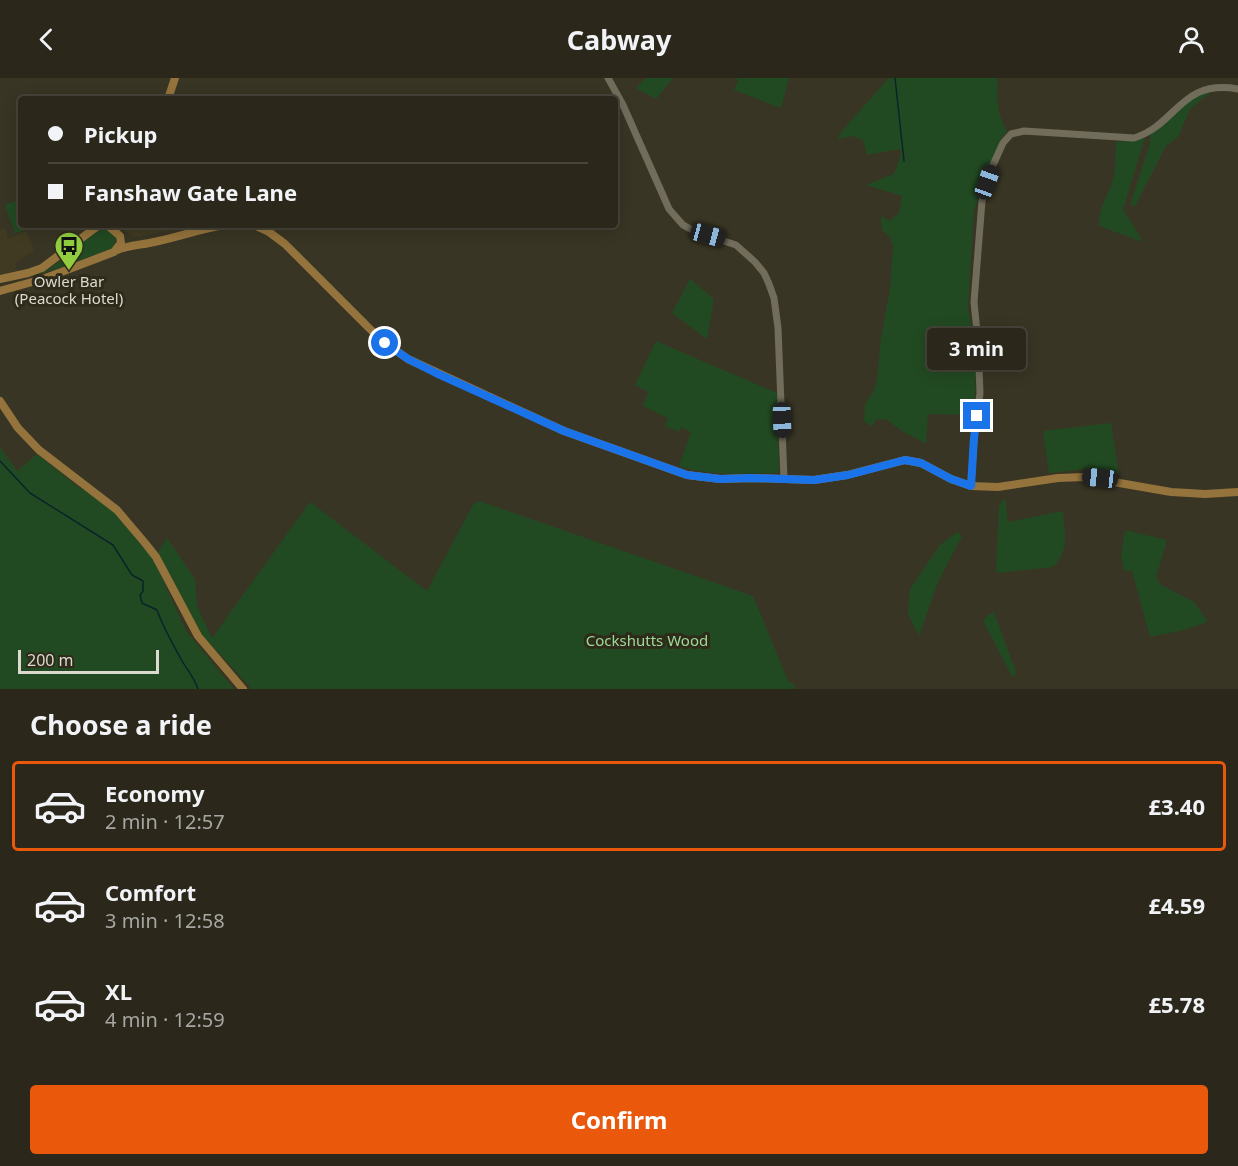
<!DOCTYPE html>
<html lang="en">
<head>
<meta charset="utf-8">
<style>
  body { margin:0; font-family:"Noto Sans",sans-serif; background:#373428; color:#f1f3f6; height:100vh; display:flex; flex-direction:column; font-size:22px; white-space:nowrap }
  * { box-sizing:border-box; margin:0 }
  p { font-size:20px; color:#a6a6a3 }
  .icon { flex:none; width:33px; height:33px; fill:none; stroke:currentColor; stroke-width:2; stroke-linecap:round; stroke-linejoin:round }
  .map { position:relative; height:611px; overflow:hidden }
  .details { display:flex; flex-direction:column; background:#2b281b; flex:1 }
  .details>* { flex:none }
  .guide { position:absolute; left:18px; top:18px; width:600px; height:132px; border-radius:6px; box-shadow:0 3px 15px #0003,0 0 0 2px #47443a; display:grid; align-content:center; height:132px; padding:0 30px; background:#2b281b }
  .scale { position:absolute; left:18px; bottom:15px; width:141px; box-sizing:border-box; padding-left:6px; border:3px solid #dcdad0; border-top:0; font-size:16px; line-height:21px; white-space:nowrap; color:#dcdad0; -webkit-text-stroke:4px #2f2b1a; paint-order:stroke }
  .end { position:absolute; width:27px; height:27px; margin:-14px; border:8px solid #1a73e8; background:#fff; box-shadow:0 0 0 3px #fff }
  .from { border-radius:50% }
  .bubble { position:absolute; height:42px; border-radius:6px; background:#2b281b; box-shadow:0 3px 15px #0003,0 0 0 2px #47443a; font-size:20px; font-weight:700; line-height:42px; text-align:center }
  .car { position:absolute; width:18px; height:36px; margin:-18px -9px; border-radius:8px; box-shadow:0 0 4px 2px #0007; background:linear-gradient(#222 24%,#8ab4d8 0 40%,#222 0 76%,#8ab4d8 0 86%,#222 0) }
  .guide b { display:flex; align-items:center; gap:21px; height:57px; font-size:22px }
  .guide b+b { border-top:2px solid #47443a }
  .guide i { width:15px; height:15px; background:#f1f3f6 }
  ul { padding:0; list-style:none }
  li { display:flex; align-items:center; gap:18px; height:90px; margin:0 12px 9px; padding:0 18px; border:3px solid transparent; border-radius:6px }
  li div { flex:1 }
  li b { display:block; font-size:22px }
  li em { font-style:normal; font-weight:700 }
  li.on { border-color:#ea580c }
  li>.icon { width:54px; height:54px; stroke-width:1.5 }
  h2 { padding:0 30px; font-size:27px; line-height:72px }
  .primary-button { display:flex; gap:12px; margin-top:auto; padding:12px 30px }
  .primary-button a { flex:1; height:69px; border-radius:6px; background:#ea580c; color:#fff; font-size:24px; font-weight:700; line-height:69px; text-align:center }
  header { display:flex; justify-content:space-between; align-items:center; height:78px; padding:0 30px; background:#2b281b; font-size:27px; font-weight:700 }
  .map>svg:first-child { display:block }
  .built { fill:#403a22 }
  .green { fill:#224a22 }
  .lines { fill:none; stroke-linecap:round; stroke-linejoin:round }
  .stream { stroke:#0a2429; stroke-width:1.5 }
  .minor { stroke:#726d5b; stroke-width:7 }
  .major { stroke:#94733c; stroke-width:8 }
  .route { stroke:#1a73e8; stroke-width:8 }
  .labels { text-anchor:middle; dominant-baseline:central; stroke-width:6; stroke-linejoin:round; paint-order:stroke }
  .poi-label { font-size:15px; fill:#dcdad0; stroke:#2f2b1a }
  .park-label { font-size:15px; fill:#9bdb98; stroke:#2f2b1a }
</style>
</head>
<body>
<header><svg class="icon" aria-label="back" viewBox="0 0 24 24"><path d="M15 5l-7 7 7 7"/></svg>Cabway<svg class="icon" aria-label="person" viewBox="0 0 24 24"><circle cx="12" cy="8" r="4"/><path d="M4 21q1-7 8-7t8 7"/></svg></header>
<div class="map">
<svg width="1238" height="611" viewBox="0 0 1238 611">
  <rect width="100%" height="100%" fill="#393524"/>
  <g class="built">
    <polygon points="124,147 193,147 139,159 133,158 124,152"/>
    <polygon points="6,151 8,161 26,153 34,172 16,185 16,190 20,193 11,194 0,199 0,152"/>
  </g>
  <g class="green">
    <polygon points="646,0 673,0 656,21 636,10"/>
    <polygon points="736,0 789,0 781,30 734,12 738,3"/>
    <path d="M889,0H998C996,21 997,35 1007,54L1001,61L974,132L968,230L976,271L975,315L971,337L928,336L926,366L902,353L886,341L875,342L872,349L864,343L865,326L873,315L877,302L881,261L890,211L893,168L890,159L882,152L881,138L889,143L899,135L902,118L866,107L894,96L901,76L900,71L867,77L863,62L852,58L838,61L841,54Z"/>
    <polygon points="1212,13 1190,31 1178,59 1166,68 1135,128 1130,127 1150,65 1150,56 1194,19"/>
    <path d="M1145,60L1123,131L1143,164L1099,148C1099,124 1111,116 1114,97C1116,87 1115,75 1116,64Z"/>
    <polygon points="20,122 21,147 28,147 29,151 15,155 5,127"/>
    <polygon points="105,151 116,159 114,168 111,171 36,198 51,190 98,153"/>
    <polygon points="690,201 714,221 707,261 672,235"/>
    <path d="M656,263L777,315L779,395C747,395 710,399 679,388L691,354L681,349L679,354L665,348L668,340L643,328L648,314L635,307Z"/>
    <polygon points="1111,345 1119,396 1086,391 1049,395 1043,353"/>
    <polygon points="0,369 17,393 37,376 77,408 99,420 115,435 154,482 186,553 234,611 0,611"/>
    <path d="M1005,420L1008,444L1063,433C1065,456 1070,471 1053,489L996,495L999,427Z"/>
    <polygon points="479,423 753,518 789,605 793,604 795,611 252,611 202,557 158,474 167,460 195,501 197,528 212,560 310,424 427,513 473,427"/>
    <polygon points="1125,452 1167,462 1156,499 1161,507 1194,524 1208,544 1184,552 1150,559 1132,493 1124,493 1121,477"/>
    <polygon points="957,454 962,458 938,504 919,558 908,536 910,511 940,467"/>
    <polygon points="994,534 1016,594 1013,600 983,543 988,537"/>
  </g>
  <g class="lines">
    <g class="stream">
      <polyline points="895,0 904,83"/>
      <path d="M0,383L30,415L113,467L132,497L143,503V513L140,517L142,525L157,532C163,549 172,565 181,581C187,592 194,599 198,611"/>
    </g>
    <g class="minor">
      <polyline points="608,0 623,27 669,131 683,147 694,153 736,167 755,184 764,195 769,206 774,220 778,250 784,401"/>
      <path d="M971,408L974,360L980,315L978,264L974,224L982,123L993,87L1003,65L1011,56L1024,53L1134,60C1178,46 1180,1 1238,11"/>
    </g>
    <g class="major">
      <polyline points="168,21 175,0"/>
      <polyline points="254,147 269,154 285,166 381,262 408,281 564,353 687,397 720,401 751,400 814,402 847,397 905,382 921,385 951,401 971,408 998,409 1058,400 1085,399 1171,414 1205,416 1238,414"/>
      <path d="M117,172C129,167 142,167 154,164C178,159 200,151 224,147"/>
      <polyline points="0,201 28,195 42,190 99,147"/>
      <polyline points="0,213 43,201 114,174 121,165 120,158 107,147"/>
      <polyline points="0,323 18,350 39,372 117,432 145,465 156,479 198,558 243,611"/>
    </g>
  </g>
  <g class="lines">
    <polyline class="route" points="385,265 408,281 436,295 564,353 687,397 720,401 751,400 814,402 848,397 905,382 921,385 951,401 971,408 974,360 977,338"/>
  </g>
  <defs>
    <g id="bus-pin" transform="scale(1.5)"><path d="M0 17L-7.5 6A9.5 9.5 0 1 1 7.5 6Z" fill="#91cd3f" stroke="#2f2b1a"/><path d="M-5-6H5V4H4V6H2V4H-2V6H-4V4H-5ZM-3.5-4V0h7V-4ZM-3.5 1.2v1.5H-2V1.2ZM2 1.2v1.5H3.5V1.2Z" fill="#111"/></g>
  </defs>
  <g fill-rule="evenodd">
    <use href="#bus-pin" x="69" y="168"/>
  </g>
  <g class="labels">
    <g class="poi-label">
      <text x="69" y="203">Owler Bar<tspan x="69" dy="17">(Peacock Hotel)</tspan></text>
    </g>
    <g class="park-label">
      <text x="647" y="562">Cockshutts Wood</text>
    </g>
  </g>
</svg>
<div class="scale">200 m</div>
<i class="end from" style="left:385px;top:265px"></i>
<i class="end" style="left:977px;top:338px"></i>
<div class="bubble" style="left:927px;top:250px;width:99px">3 min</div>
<i class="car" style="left:987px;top:104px;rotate:20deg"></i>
<i class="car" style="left:708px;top:157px;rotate:105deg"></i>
<i class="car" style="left:782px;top:342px;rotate:178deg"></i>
<i class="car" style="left:1100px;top:400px;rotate:276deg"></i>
<div class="guide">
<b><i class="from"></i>Pickup</b>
<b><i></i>Fanshaw Gate Lane</b>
</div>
</div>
<section class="details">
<h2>Choose a ride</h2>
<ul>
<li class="on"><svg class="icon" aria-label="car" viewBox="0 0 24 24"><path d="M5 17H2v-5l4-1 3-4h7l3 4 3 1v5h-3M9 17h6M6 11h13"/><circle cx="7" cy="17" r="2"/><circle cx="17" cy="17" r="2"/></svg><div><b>Economy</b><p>2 min · 12:57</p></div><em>£3.40</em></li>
<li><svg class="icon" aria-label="car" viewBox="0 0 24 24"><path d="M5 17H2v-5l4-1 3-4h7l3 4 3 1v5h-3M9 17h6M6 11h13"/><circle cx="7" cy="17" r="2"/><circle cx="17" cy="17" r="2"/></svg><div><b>Comfort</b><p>3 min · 12:58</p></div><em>£4.59</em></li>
<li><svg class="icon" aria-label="car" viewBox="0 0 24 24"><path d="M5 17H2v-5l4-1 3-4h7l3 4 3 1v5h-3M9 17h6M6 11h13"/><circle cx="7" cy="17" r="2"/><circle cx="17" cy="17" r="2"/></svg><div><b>XL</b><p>4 min · 12:59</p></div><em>£5.78</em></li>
</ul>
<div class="primary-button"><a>Confirm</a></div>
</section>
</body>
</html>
